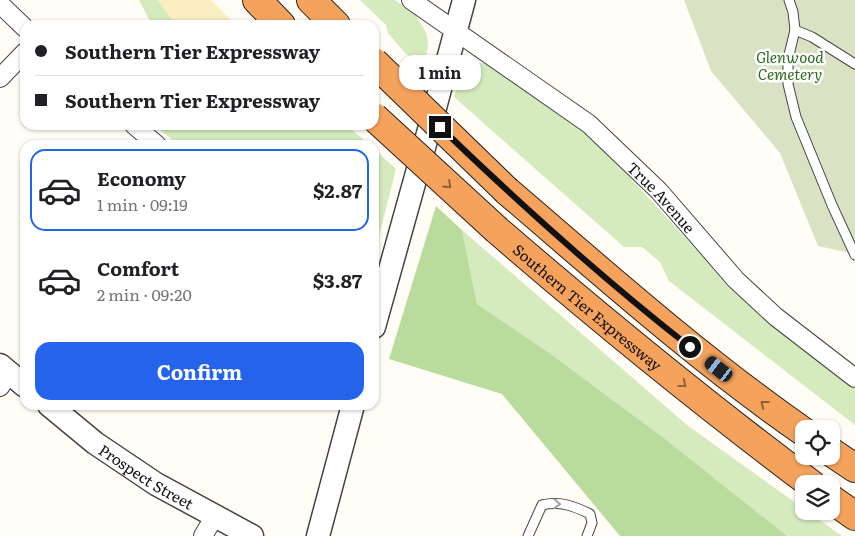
<!DOCTYPE html>
<html lang="en">
<head>
<meta charset="utf-8">
<style>
  body { margin:0; font-family:Literata,serif; background:#f6f6f6; color:#202124; height:100vh; display:flex; flex-direction:column; font-size:19px; white-space:nowrap }
  * { box-sizing:border-box; margin:0 }
  p { font-size:16px; color:#757577 }
  .icon { flex:none; width:28px; height:28px; fill:none; stroke:currentColor; stroke-width:2; stroke-linecap:round; stroke-linejoin:round }
  .map { position:relative; flex:1; overflow:hidden }
  .details { position:absolute; left:20px; top:140px; width:359px; height:270px; display:flex; flex-direction:column; background:#fff; border-radius:15px; box-shadow:0 1px 4px #0004 }
  .details>* { flex:none }
  .hud { position:absolute; left:20px; top:20px; width:359px; height:110px; border-radius:15px; box-shadow:0 1px 4px #0004; display:grid; align-content:center; height:110px; padding:0 15px; background:#fff }
  .tools { position:absolute; left:795px; top:420px; display:grid; gap:10px }
  .tools a { display:grid; place-items:center; width:45px; height:45px; border-radius:10px; background:#fff; box-shadow:0 1px 4px #0004; font-size:25px }
  .end { position:absolute; width:22px; height:22px; margin:-11px; border:6px solid #111; background:#fff; box-shadow:0 0 0 2px #fff }
  .from { border-radius:50% }
  .bubble { position:absolute; height:35px; border-radius:15px; background:#fff; box-shadow:0 1px 4px #0004; font-size:16px; font-weight:700; line-height:35px; text-align:center }
  .car { position:absolute; width:15px; height:30px; margin:-15px -8px; border-radius:6px; box-shadow:0 0 4px 1px #0007; background:linear-gradient(#222 24%,#8ab4d8 0 40%,#222 0 76%,#8ab4d8 0 86%,#222 0) }
  .hud b { display:flex; align-items:center; gap:18px; height:48px; font-size:19px }
  .hud b+b { border-top:1px solid #e0e0e0 }
  .hud i { width:12px; height:12px; background:#202124 }
  ul { padding:9px 0 0; list-style:none }
  li { display:flex; align-items:center; gap:15px; height:82px; margin:0 10px 8px; padding:0 5px; border:2px solid transparent; border-radius:15px }
  li div { flex:1 }
  li b { display:block; font-size:19px }
  li em { font-style:normal; font-weight:700 }
  li.on { border-color:#2563eb }
  li>.icon { width:45px; height:45px; stroke-width:1.5 }
  .action { display:flex; gap:10px; margin-top:auto; padding:10px 15px }
  .action a { flex:1; height:58px; border-radius:15px; background:#2563eb; color:#fff; font-size:20px; font-weight:700; line-height:58px; text-align:center }
  .map>svg:first-child { display:block }
  .green { fill:#d5ebbd }
  .forest { fill:#b9dc9c }
  .sand { fill:#fbeec1 }
  .cemetery { fill:#d9e3c4 }
  .lines { fill:none; stroke-linecap:round; stroke-linejoin:round }
  .service-casing { stroke:#444; stroke-width:11 }
  .minor-casing { stroke:#444; stroke-width:20 }
  .tertiary-casing { stroke:#444; stroke-width:25 }
  .motorway-casing { stroke:#222; stroke-width:30 }
  .service { stroke:#fff; stroke-width:9 }
  .minor { stroke:#fff; stroke-width:18 }
  .tertiary { stroke:#fff; stroke-width:22 }
  .motorway { stroke:#f5a25d; stroke-width:28 }
  .motorway-bridge-casing { stroke:#222; stroke-width:30; stroke-linecap:butt }
  .motorway-bridge { stroke:#f5a25d; stroke-width:28 }
  .oneway { stroke:#8e613b }
  .oneway2 { stroke:#a0a0a0 }
  .route { stroke:#111; stroke-width:6 }
  .labels { text-anchor:middle; dominant-baseline:central; stroke-width:5; stroke-linejoin:round; paint-order:stroke }
  .park-label { font-size:15px; font-style:italic; fill:#2f6b1f; stroke:#fff }
  .street-label { font-size:15px; fill:#111; stroke:#fff }
</style>
</head>
<body>
<div class="map">
<svg width="855" height="536" viewBox="0 0 855 536">
  <rect width="100%" height="100%" fill="#fffdf5"/>
  <g class="green">
    <polygon points="139,0 158,0 176,25 152,25"/>
    <path d="M360,0H395L418,16L417,19C433,37 428,48 423,69L406,54L388,33L386,25Z"/>
    <polygon points="471,63 486,63 513,81 598,143 714,269 855,388 855,425 669,281 660,262 642,247 624,247 454,97 461,70"/>
    <polygon points="154,125 346,125 370,145 179,145"/>
    <polygon points="374,149 396,169 374,256"/>
    <polygon points="462,230 687,425 804,509 804,511 807,511 842,536 787,536 664,438 548,352 477,304"/>
  </g>
  <polygon class="forest" points="436,206 462,230 477,304 548,352 664,438 787,536 620,536 502,394 389,359"/>
  <polygon class="sand" points="158,0 211,0 236,25 176,25"/>
  <polygon class="cemetery" points="684,0 855,0 855,254 818,246 780,153 711,71"/>
  <g class="lines">
    <g class="service-casing">
      <g id="service">
        <polyline points="789,0 793,12 795,30 788,59 788,84 796,117 832,205 855,255"/>
        <polyline points="795,30 812,37 855,64"/>
        <path d="M528,536L542,505C561,501 574,506 590,514L592,523L587,536"/>
      </g>
    </g>
    <g class="minor-casing">
      <g id="minor">
        <path id="s1" d="M411,0L589,124L659,191L736,280L776,317L855,378"/>
        <polyline points="0,4 25,28"/>
        <polyline points="0,78 25,52"/>
        <polyline points="134,125 157,145"/>
        <polyline points="0,387 9,373"/>
        <polyline points="203,536 215,516"/>
      </g>
    </g>
    <g class="tertiary-casing">
      <g id="tertiary">
        <polyline points="374,327 432,119 464,0"/>
        <polyline points="0,365 25,386"/>
        <path id="s2" d="M49,405L95,443L156,484L252,536"/>
        <polyline points="318,536 353,405"/>
      </g>
    </g>
    <g class="motorway-casing">
      <g id="motorway">
        <polyline points="257,0 281,25"/>
        <polyline points="311,0 336,25"/>
        <path d="M507,191C604,274 699,359 804,432"/>
        <path id="s3" d="M497,230C599,318 703,403 811,484"/>
        <polyline points="831,452 855,468"/>
        <polyline points="831,499 855,516"/>
      </g>
    </g>
    <use href="#service" class="service"/>
    <use href="#minor" class="minor"/>
    <use href="#tertiary" class="tertiary"/>
    <use href="#motorway" class="motorway"/>
    <g class="motorway-bridge-casing">
      <g id="motorway-bridge">
        <polyline points="374,62 507,191"/>
        <polyline points="374,117 497,230"/>
      </g>
    </g>
    <use href="#motorway-bridge" class="motorway-bridge"/>
  </g>
  <defs><path id="oneway-chevron" d="M-2-3.5L2.5 0L-2 3.5" fill="none" stroke-width="1.6" stroke-linecap="round" stroke-linejoin="round" transform="scale(1.25)"/></defs>
  <g class="oneway">
    <use href="#oneway-chevron" transform="translate(448 185) rotate(43)"/>
    <use href="#oneway-chevron" transform="translate(683 384) rotate(38)"/>
    <use href="#oneway-chevron" transform="translate(764 404) rotate(-142)"/>
  </g>
  <use class="oneway2" href="#oneway-chevron" transform="translate(557 504) rotate(3)"/>
  <g class="lines">
    <path class="route" d="M440,127C520,204 603,279 690,347"/>
  </g>
  <g class="labels">
    <g class="park-label">
      <text x="790" y="56">Glenwood<tspan x="790" dy="17">Cemetery</tspan></text>
    </g>
    <g class="street-label">
      <text stroke="none"><textPath href="#s1" startOffset="320">True Avenue</textPath></text>
      <text stroke="none"><textPath href="#s3" startOffset="119">Southern Tier Expressway</textPath></text>
      <text stroke="none"><textPath href="#s2" startOffset="121">Prospect Street</textPath></text>
    </g>
  </g>
</svg>
<div class="tools">
<a><svg class="icon" aria-label="locate" viewBox="0 0 24 24"><circle cx="12" cy="12" r="6"/><path d="M12 2v4M12 18v4M2 12h4M18 12h4"/></svg></a>
<a><svg class="icon" aria-label="layers" viewBox="0 0 24 24"><path d="M12 4l9 5-9 5-9-5zM3 14l9 5 9-5"/></svg></a>
</div>
<i class="end from" style="left:690px;top:347px"></i>
<i class="end" style="left:440px;top:127px"></i>
<div class="bubble" style="left:399px;top:55px;width:82px">1 min</div>
<i class="car" style="left:719px;top:369px;rotate:308deg"></i>
<div class="hud">
<b><i class="from"></i>Southern Tier Expressway</b>
<b><i></i>Southern Tier Expressway</b>
</div>
<section class="details">
<ul>
<li class="on"><svg class="icon" aria-label="car" viewBox="0 0 24 24"><path d="M5 17H2v-5l4-1 3-4h7l3 4 3 1v5h-3M9 17h6M6 11h13"/><circle cx="7" cy="17" r="2"/><circle cx="17" cy="17" r="2"/></svg><div><b>Economy</b><p>1 min · 09:19</p></div><em>$2.87</em></li>
<li><svg class="icon" aria-label="car" viewBox="0 0 24 24"><path d="M5 17H2v-5l4-1 3-4h7l3 4 3 1v5h-3M9 17h6M6 11h13"/><circle cx="7" cy="17" r="2"/><circle cx="17" cy="17" r="2"/></svg><div><b>Comfort</b><p>2 min · 09:20</p></div><em>$3.87</em></li>
</ul>
<div class="action"><a>Confirm</a></div>
</section>
</div>
</body>
</html>
